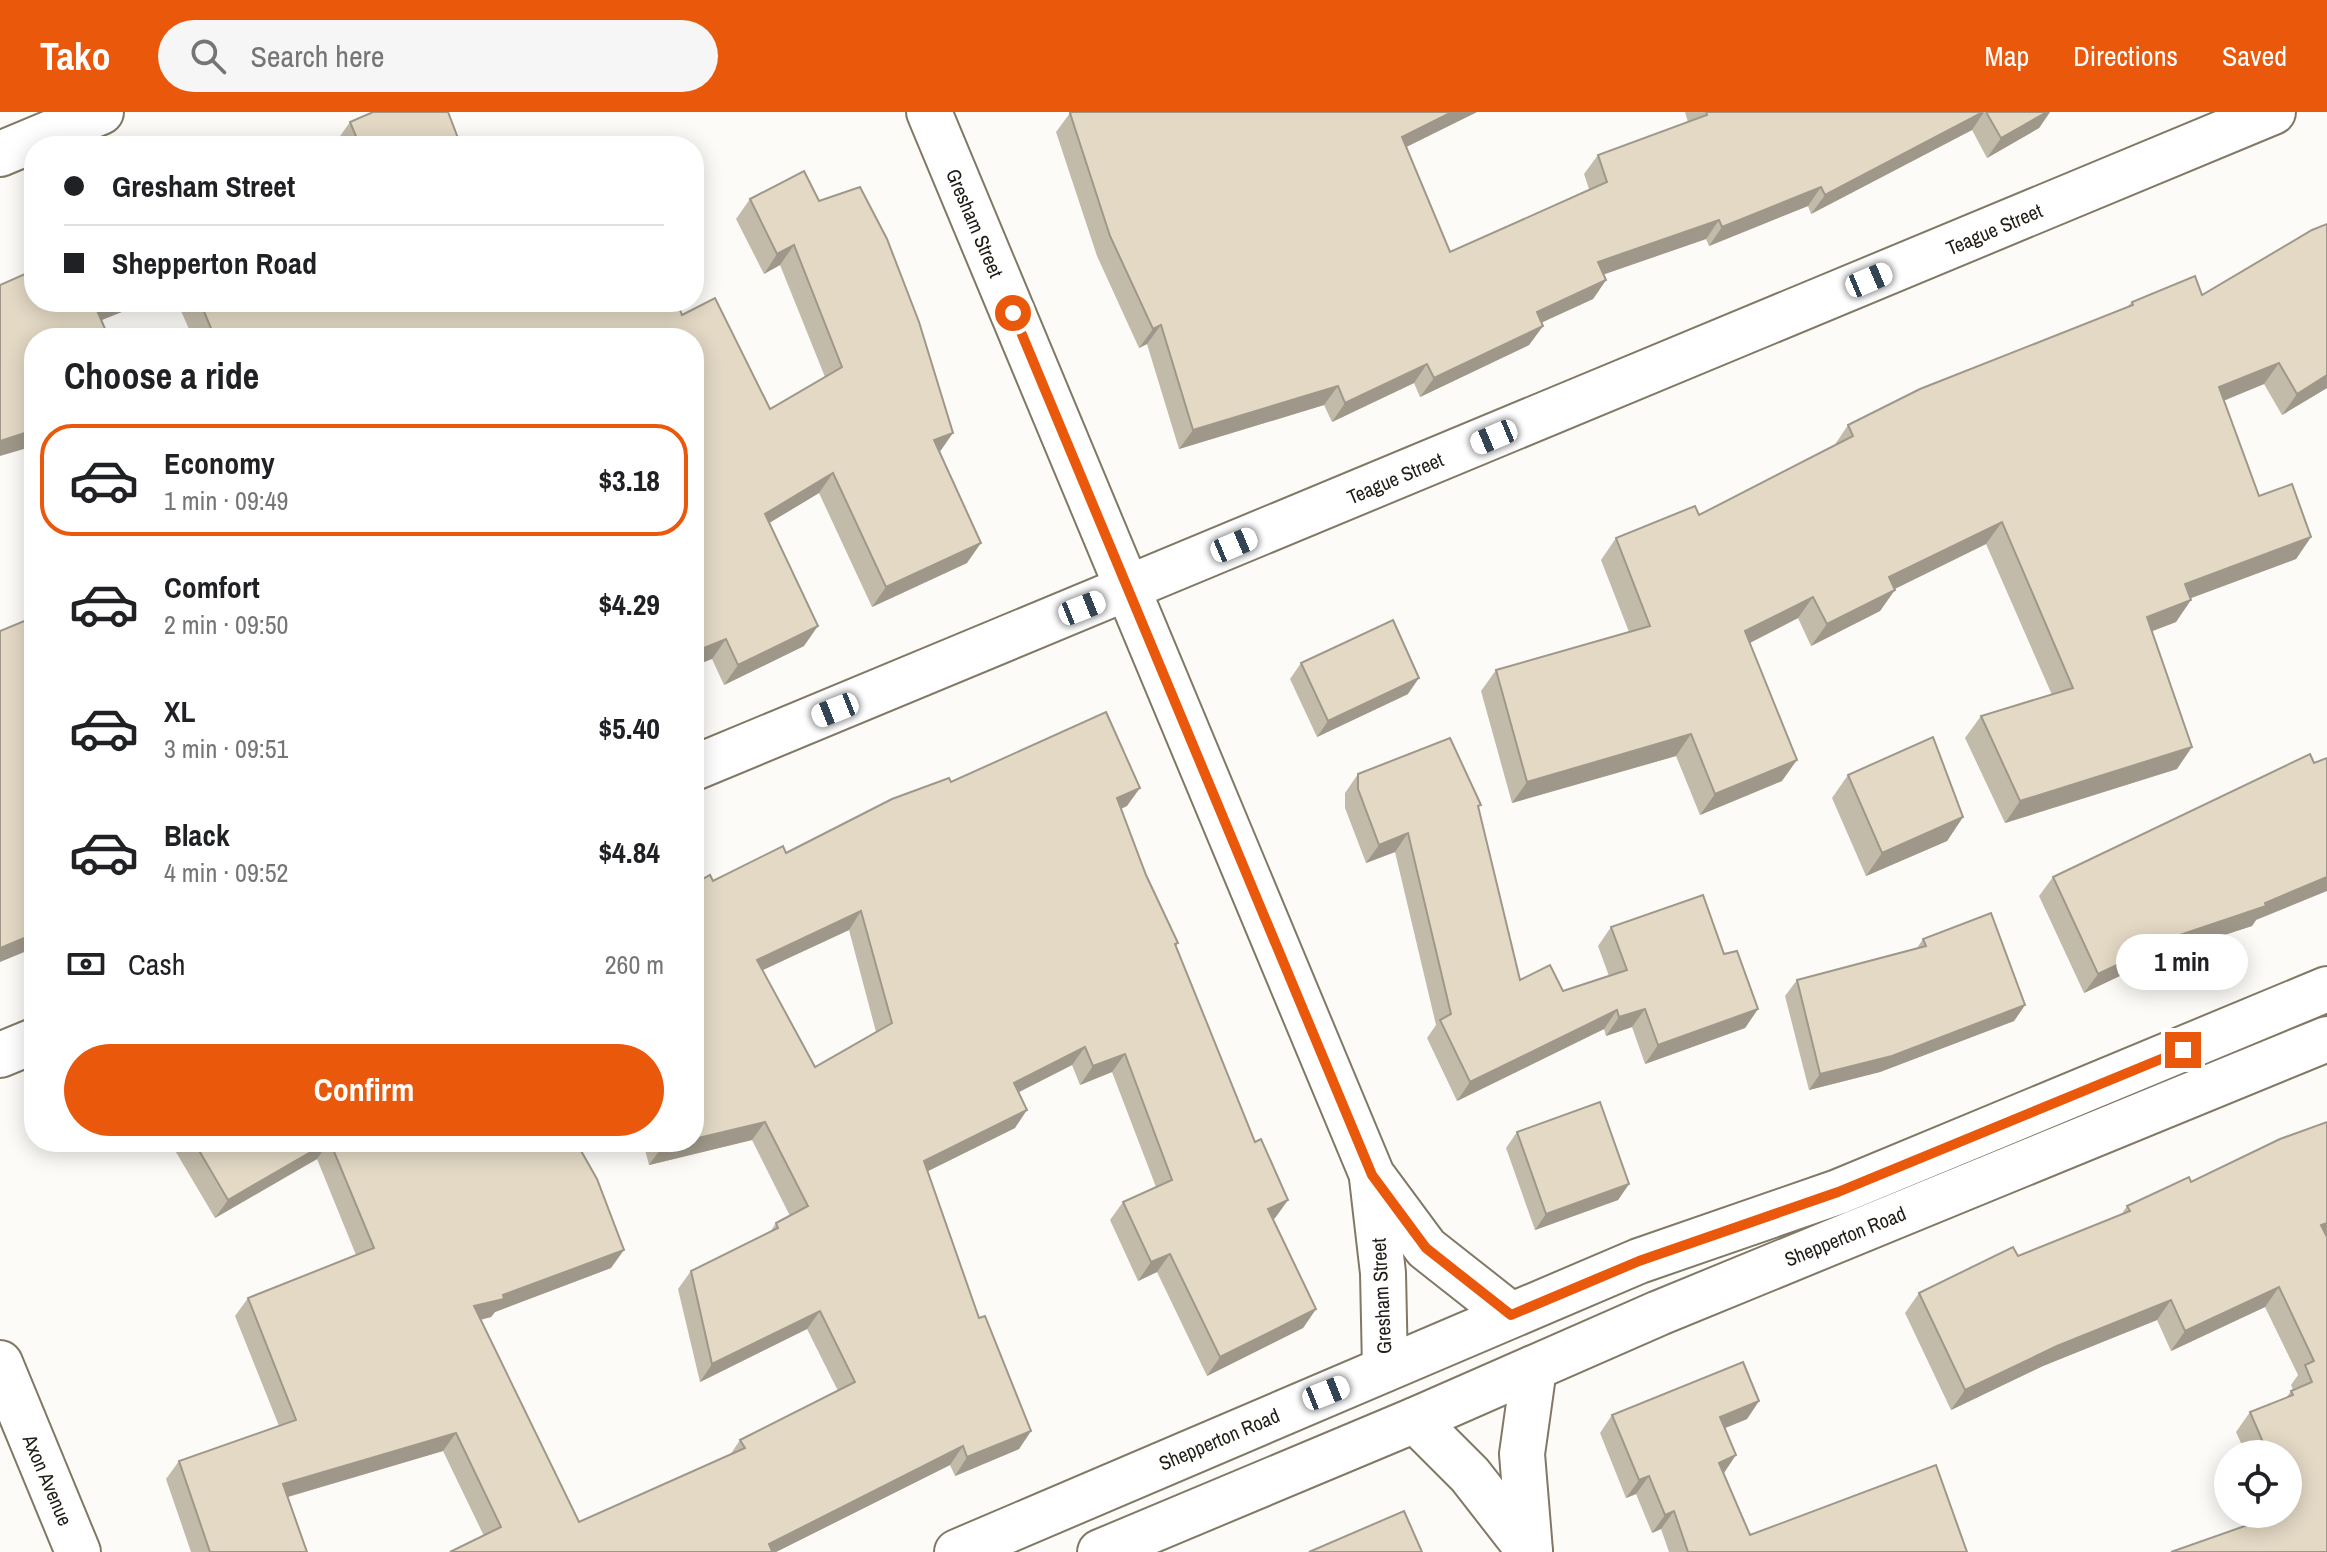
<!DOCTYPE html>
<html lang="en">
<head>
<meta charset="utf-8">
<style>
  body { margin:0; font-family:"Archivo Narrow",sans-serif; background:#f6f6f6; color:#202124; height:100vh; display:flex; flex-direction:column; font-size:30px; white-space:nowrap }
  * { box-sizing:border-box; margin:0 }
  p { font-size:26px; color:#757577 }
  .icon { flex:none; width:44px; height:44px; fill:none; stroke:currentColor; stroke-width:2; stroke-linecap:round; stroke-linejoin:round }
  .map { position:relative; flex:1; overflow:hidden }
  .details { position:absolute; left:24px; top:216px; width:680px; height:824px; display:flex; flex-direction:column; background:#fff; border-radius:32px; box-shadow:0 4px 20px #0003 }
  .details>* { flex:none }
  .banner { position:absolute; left:24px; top:24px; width:680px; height:176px; border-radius:32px; box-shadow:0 4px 20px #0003; display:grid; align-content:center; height:176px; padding:0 40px; background:#fff }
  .tools { position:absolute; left:2214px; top:1328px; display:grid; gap:16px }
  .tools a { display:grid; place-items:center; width:88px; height:88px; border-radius:50%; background:#fff; box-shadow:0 4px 20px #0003; font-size:40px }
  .end { position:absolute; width:36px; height:36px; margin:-18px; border:10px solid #ea580c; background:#fff; box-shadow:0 0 0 4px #fff }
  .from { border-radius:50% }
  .bubble { position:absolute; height:56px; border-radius:28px; background:#fff; box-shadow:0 4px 20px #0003; font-size:26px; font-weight:700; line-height:56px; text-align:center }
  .car { position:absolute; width:24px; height:48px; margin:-24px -12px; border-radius:10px; box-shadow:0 0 6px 2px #0007; background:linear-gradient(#fff 24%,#345 0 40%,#fff 0 76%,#345 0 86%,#fff 0) }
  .banner b { display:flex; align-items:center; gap:28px; height:76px; font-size:30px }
  .banner b+b { border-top:2px solid #e0e0e0 }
  .banner i { width:20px; height:20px; background:#202124 }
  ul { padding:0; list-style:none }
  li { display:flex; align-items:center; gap:24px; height:112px; margin:0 16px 12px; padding:0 24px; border:4px solid transparent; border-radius:32px }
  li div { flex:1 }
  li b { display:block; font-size:30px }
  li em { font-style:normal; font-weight:700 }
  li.selected { border-color:#ea580c }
  li>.icon { width:72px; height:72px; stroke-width:1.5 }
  h2 { padding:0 40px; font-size:36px; line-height:96px }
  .pay { display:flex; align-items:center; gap:20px; height:88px; padding:0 40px; font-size:30px }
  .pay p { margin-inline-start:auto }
  .cta { display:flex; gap:16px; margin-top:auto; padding:16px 40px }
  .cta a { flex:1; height:92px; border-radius:48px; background:#ea580c; color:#fff; font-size:32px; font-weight:700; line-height:92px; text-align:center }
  header { display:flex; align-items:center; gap:48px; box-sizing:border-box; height:112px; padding:0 40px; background:#ea580c; color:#fff }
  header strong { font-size:38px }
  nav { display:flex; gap:44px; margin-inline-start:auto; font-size:28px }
  .search { width:560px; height:72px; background:#f6f6f6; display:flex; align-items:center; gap:20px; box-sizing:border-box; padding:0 28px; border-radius:44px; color:#757577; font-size:30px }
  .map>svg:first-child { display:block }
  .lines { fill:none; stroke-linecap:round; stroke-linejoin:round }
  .minor-casing { stroke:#817865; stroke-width:48 }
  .highway-casing { stroke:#817865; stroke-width:48 }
  .minor { stroke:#fff; stroke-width:44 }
  .highway { stroke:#fff; stroke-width:44 }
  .wall { fill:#c3bba9; fill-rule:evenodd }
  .shaded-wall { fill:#9f988a }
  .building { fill:#e3d9c5; stroke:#9f988a; stroke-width:2; fill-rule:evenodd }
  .route { stroke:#ea580c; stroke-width:10 }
  .labels { text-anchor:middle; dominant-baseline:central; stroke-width:8; stroke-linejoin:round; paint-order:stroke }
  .street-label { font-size:20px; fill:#211d16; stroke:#fff }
</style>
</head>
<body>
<header>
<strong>Tako</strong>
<div class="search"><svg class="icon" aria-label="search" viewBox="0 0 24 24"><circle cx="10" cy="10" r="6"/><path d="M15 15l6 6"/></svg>Search here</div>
<nav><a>Map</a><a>Directions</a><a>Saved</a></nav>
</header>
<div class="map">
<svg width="2327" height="1440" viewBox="0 0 2327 1440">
  <rect width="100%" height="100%" fill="#fdfbf7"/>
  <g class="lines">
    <g class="minor-casing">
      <g id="minor">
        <polyline points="929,0 1372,1063 1426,1136 1511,1203"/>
        <polyline points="0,42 101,0"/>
        <polyline points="694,656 2273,0"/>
        <polyline points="0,943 34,929"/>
        <polyline points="1372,1066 1383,1161 1385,1256"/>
        <polyline points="0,1251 78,1440"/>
        <polyline points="1415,1308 1470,1363 1530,1440"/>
        <polyline points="1530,1439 1522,1342 1534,1256"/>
      </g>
    </g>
    <g class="highway-casing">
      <g id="highway">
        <polyline points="957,1440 1639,1149 1838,1080 2327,877"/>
        <polyline points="1100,1440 1415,1308 1659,1201 2327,927"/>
      </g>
    </g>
    <use href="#minor" class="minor"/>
    <use href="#highway" class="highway"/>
  </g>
  <g class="wall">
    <polygon points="1477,0 1406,35 1450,140 1589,77 1584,62 1598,43 1688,10 1685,0 2050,0 2039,16 1987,46 1972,18 1811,102 1808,94 1709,134 1706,127 1604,162 1606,168 1593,187 1541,211 1543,214 1529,233 1420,285 1414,271 1332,310 1324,293 1179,337 1147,232 1139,236 1097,144 1056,20 1070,1"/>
    <polygon points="350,10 461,34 338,34 336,30"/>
    <polygon points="804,59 940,341 967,451 872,495 819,381 769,411 804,534 724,573 712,547 694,226 193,226 177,190 677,190 682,203 770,297 825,265 780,153 764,162 736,107 750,87"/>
    <polygon points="2327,112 2327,276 2282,303 2264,272 2224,288 2259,384 2311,425 2296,447 2190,486 2176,510 2152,519 2177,657 2005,711 1965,626 1981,604 2052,583 1986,432 1895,477 1880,499 1811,534 1798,506 1750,531 1782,669 1700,703 1676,644 1512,691 1481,579 1496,558 1629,520 1601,448 1616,426 1699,403 1834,334 1848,313 2128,194 2132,190 2202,183"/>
    <polygon points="1301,551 1408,582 1317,625 1290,567"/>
    <polygon points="1358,662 1478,696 1520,868 1563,879 1609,864 1598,834 1611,815 1724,842 1758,897 1745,916 1645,952 1632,915 1606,924 1604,917 1457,989 1427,926 1436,913 1395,740 1366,751 1345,696 1345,681"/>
    <polygon points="1848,663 1963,705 1947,729 1866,764 1832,686"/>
    <path d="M951,670L1127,694L1121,697L1146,763L1178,831L1176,834L1255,1030L1288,1088L1275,1106L1273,1108L1316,1197L1303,1216L1207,1264L1157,1160L1138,1169L1110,1108L1123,1090L1156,1075L1112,960L1080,973L1072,953L1019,980L1015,1016L928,1059L979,1206L1031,1319L1019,1337L955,1364L950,1353L776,1440H450L484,1424L443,1339L288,1385L307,1440H191L166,1367L179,1349L279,1314L235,1204L248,1186L356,1143L317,1047L215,1106L170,1030H576L611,1156L495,1200L491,1205L481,1208L579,1410L730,1343L740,1328L838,1279L807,1217L700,1270L678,1177L691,1159L770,1120L776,1111L790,1104L752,1028L649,1053L643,1030H694L713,769L786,741ZM849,818L876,920L815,955L762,858Z"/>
    <polygon points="2053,765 2256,808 2252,814 2166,842 2084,881 2039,784"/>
    <polygon points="1923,827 2025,893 2014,909 1880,960 1809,978 1785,884 1797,868 1917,836"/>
    <polygon points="2327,1010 2327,1440 2272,1405 2270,1402 2288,1402 2288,1342 2246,1342 2236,1320 2250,1300 2286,1286 2291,1279 2293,1278 2291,1273 2298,1263 2265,1195 2171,1239 2157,1208 2043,1254 1951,1298 1905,1201 1919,1181 2018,1144 2121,1103 2127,1094 2191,1070"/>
    <polygon points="1517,1020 1629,1072 1618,1088 1535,1118 1506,1036"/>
    <polygon points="1759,1289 1747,1307 1725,1316 1724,1361 1750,1423 1967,1440 1669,1440 1661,1417 1652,1421 1636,1382 1626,1386 1600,1321 1612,1303"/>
  </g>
  <g class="shaded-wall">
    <polygon points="1452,0 1477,0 1388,44 1402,25"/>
    <polygon points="1983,0 1984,0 1972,18 1811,102 1825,83"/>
    <polygon points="2047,0 2050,0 2039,16 1987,46 2001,26"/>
    <polygon points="1821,75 1808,94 1709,134 1722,115"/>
    <polygon points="1719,108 1706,127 1585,169 1598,150"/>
    <polygon points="794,133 780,153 764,162 777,142"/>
    <polygon points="1606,168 1593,187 1523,219 1537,200"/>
    <polygon points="111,190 147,190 82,216 96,196"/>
    <polygon points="1161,213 1147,232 1139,236 1153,217"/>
    <polygon points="1543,214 1529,233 1420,285 1434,266"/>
    <polygon points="2279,251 2264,272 2204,297 2219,275"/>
    <polygon points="1427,252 1414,271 1332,310 1345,291"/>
    <polygon points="2327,263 2327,276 2282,303 2297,282"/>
    <polygon points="1338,274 1324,293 1179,337 1193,318"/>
    <polygon points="34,318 34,334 0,344 0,329"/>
    <polygon points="953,321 939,341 934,328"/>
    <polygon points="833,361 819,381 751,422 765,402"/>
    <polygon points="2002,410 1986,432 1874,487 1889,465"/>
    <polygon points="2311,425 2296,447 2170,494 2185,472"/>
    <polygon points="981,431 967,451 872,495 886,475"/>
    <polygon points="1895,478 1880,499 1811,534 1827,512"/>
    <polygon points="1813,485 1798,506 1730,541 1745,519"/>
    <polygon points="2191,488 2176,510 2132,527 2147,505"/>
    <polygon points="818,514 804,534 724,573 738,553"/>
    <polygon points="726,527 712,547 694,554 694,540"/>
    <polygon points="1419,566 1408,582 1317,625 1328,609"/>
    <polygon points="1691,622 1676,644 1512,691 1527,670"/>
    <polygon points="2192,635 2177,657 2005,711 2020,689"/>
    <polygon points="1797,648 1782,669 1700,703 1715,682"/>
    <polygon points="1140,676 1127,694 1104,704 1117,686"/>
    <polygon points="1963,705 1947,729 1866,764 1882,741"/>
    <polygon points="1408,721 1395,740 1366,751 1379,733"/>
    <polygon points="2327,765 2327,779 2256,808 2252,814 2166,842 2084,881 2098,862 2180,823"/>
    <polygon points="861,799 849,818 744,867 757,848"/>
    <polygon points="34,822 34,836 0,850 0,836"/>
    <polygon points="2025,893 2014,909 1880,960 1809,978 1820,962"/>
    <polygon points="1645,897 1632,915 1606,924 1619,905"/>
    <polygon points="1758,897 1745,916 1645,952 1658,933"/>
    <polygon points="1617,898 1604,917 1457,989 1470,970"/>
    <polygon points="1085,935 1072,953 1001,989 1014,971"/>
    <polygon points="1125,942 1112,960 1080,973 1093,954"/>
    <polygon points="1027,998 1015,1016 912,1067 924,1049"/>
    <polygon points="765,1010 752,1028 649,1053 662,1035 683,1030 694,1030 694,1027"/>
    <polygon points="329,1030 317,1047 215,1106 228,1088"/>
    <polygon points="1629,1072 1618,1088 1535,1118 1546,1102"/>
    <polygon points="1288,1088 1275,1106 1255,1116 1268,1097"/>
    <polygon points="2327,1111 2327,1125 2321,1113"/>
    <polygon points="624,1138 611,1156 495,1200 491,1205 461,1212 474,1194"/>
    <polygon points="1170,1142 1157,1160 1138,1169 1151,1150"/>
    <polygon points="2279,1175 2265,1195 2171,1239 2185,1219"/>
    <polygon points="2171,1188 2157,1208 2043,1254 1951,1298 1965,1278 2057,1234"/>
    <polygon points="1316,1197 1303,1216 1207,1264 1220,1245"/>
    <polygon points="820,1199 807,1217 700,1270 712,1252"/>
    <polygon points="1759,1289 1747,1307 1708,1323 1720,1305"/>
    <polygon points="1031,1319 1019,1337 955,1364 967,1345"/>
    <polygon points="456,1321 443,1339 270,1390 283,1372"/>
    <polygon points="963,1334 950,1353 776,1440 763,1440 769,1432"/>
    <polygon points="1736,1343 1724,1361 1719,1351"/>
    <polygon points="1649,1364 1636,1382 1626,1386 1639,1368"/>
    <polygon points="1674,1399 1661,1417 1652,1421 1665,1403"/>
  </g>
  <g class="building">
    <polygon points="373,0 448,0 461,34 360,34 350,10"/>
    <polygon points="1072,0 1452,0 1402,25 1450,140 1607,70 1598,43 1707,3 1706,0 1983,0 1825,83 1821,75 1722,115 1719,108 1598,150 1606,168 1537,200 1543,214 1434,266 1427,252 1345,291 1338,274 1193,318 1161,213 1153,217 1110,124 1070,1"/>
    <polygon points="1986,0 2047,0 2001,26"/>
    <polygon points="804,59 819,89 860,75 887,127 919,210 953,321 934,328 981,431 886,475 833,361 765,402 818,514 738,553 726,527 694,540 694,226 215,226 200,190 677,190 682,203 715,186 770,297 842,255 794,133 777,142 750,87"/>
    <polygon points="2327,112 2327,263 2297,282 2279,251 2219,275 2259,384 2292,372 2311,425 2185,472 2191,488 2147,505 2192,635 2020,689 1981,604 2073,576 2002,410 1889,465 1895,478 1827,512 1813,485 1745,519 1797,648 1715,682 1691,622 1527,670 1496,558 1650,514 1616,426 1695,394 1699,403 1853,324 1848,313 1920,277 2133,193 2132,190 2195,164 2202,183 2312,118"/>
    <polygon points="34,158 34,190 111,190 96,196 109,226 34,226 34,318 0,329 0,173"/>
    <polygon points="34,505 34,822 0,836 0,519"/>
    <polygon points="1393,508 1419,566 1328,609 1301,551"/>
    <path d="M1106,600L1140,676L1117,686L1146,763L1178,831L1175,832L1255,1030L1261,1027L1288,1088L1268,1097L1316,1197L1220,1245L1170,1142L1151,1150L1123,1090L1172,1068L1125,942L1093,954L1085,935L1014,971L1027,998L924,1049L979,1206L985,1204L1031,1319L967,1345L963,1334L769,1432L772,1439L771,1440H450L501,1415L456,1321L283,1372L307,1440H210L179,1349L296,1308L248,1186L374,1136L330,1030H576L597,1067L624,1138L503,1183L504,1187L474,1194L579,1410L745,1336L740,1328L855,1270L820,1199L712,1252L691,1159L778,1116L776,1111L808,1094L765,1010L694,1027V772L710,763L713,769L783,734L786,741L892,687L949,666L951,670ZM861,799L892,911L815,955L757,848Z"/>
    <polygon points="1933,625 1963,705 1882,741 1848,663"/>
    <polygon points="1450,626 1481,693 1478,694 1520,868 1550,853 1563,879 1627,858 1611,815 1703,783 1724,842 1737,839 1758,897 1658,933 1645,897 1619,905 1617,898 1470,970 1440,908 1451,902 1408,721 1379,733 1358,677 1358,662"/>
    <polygon points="2310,642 2314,651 2327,646 2327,765 2265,791 2266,794 2180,823 2098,862 2053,765"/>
    <polygon points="1991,801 2025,893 1892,944 1820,962 1797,868 1926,834 1923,827"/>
    <polygon points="1600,990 1629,1072 1546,1102 1517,1020"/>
    <polygon points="2327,1010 2327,1111 2321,1113 2327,1125 2327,1440 2171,1440 2279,1402 2288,1402 2288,1399 2291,1398 2288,1391 2288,1342 2268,1342 2250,1300 2293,1283 2291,1279 2312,1270 2305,1253 2314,1249 2279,1175 2185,1219 2171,1188 2057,1234 1965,1278 1919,1181 2013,1135 2018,1144 2130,1099 2127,1094 2189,1065 2191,1070 2280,1027"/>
    <polygon points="194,1030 328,1030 228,1088"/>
    <polygon points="660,1030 683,1030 662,1035"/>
    <polygon points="1743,1250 1759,1289 1720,1305 1736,1343 1719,1351 1750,1423 1936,1353 1967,1440 1688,1440 1674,1399 1665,1403 1649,1364 1639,1368 1612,1303"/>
    <polygon points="1404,1399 1422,1440 1309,1440"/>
  </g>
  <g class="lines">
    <polyline class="route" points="1013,201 1372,1063 1426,1136 1511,1203 1639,1149 1838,1080 2183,938"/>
  </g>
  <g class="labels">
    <g class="street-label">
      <text transform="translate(975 111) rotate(67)">Gresham Street</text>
      <text transform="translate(1994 117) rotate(-23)">Teague Street</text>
      <text transform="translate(1395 366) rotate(-23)">Teague Street</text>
      <text transform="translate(1845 1124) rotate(-22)">Shepperton Road</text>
      <text transform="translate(1381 1184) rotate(-93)">Gresham Street</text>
      <text transform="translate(1219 1327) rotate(-23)">Shepperton Road</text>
      <text transform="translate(48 1368) rotate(67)">Axon Avenue</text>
    </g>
  </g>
</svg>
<div class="tools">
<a><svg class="icon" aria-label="locate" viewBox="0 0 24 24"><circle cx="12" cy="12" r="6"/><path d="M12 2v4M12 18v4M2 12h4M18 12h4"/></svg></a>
</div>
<i class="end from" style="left:1013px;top:201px"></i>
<i class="end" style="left:2183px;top:938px"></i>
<div class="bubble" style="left:2116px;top:822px;width:132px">1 min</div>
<i class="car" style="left:1869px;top:168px;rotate:67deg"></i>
<i class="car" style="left:1494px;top:325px;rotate:247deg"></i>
<i class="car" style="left:1234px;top:433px;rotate:67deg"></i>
<i class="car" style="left:1082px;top:496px;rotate:68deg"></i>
<i class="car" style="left:835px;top:598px;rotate:248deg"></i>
<i class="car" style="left:1326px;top:1281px;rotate:68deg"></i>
<div class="banner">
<b><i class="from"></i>Gresham Street</b>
<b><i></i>Shepperton Road</b>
</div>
<section class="details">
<h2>Choose a ride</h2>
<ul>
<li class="selected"><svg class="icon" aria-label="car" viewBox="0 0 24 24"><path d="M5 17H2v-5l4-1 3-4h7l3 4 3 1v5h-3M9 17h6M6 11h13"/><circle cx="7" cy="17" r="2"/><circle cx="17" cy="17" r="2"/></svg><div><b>Economy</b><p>1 min · 09:49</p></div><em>$3.18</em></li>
<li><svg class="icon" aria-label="car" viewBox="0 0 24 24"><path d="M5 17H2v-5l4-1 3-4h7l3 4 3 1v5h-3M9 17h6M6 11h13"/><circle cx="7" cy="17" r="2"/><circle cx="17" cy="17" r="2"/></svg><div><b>Comfort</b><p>2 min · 09:50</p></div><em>$4.29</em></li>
<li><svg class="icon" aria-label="car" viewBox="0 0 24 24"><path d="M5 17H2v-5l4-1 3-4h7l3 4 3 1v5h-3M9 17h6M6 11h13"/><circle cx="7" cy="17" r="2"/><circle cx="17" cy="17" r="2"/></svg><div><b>XL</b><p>3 min · 09:51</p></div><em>$5.40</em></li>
<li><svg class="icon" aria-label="car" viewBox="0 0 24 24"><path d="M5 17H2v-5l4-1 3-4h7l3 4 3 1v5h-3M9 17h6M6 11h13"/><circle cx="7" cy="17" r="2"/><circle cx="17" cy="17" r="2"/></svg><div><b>Black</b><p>4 min · 09:52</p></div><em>$4.84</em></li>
</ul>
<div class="pay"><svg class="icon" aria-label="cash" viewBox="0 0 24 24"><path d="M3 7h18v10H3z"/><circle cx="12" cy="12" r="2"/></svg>Cash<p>260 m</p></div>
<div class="cta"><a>Confirm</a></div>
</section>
</div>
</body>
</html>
